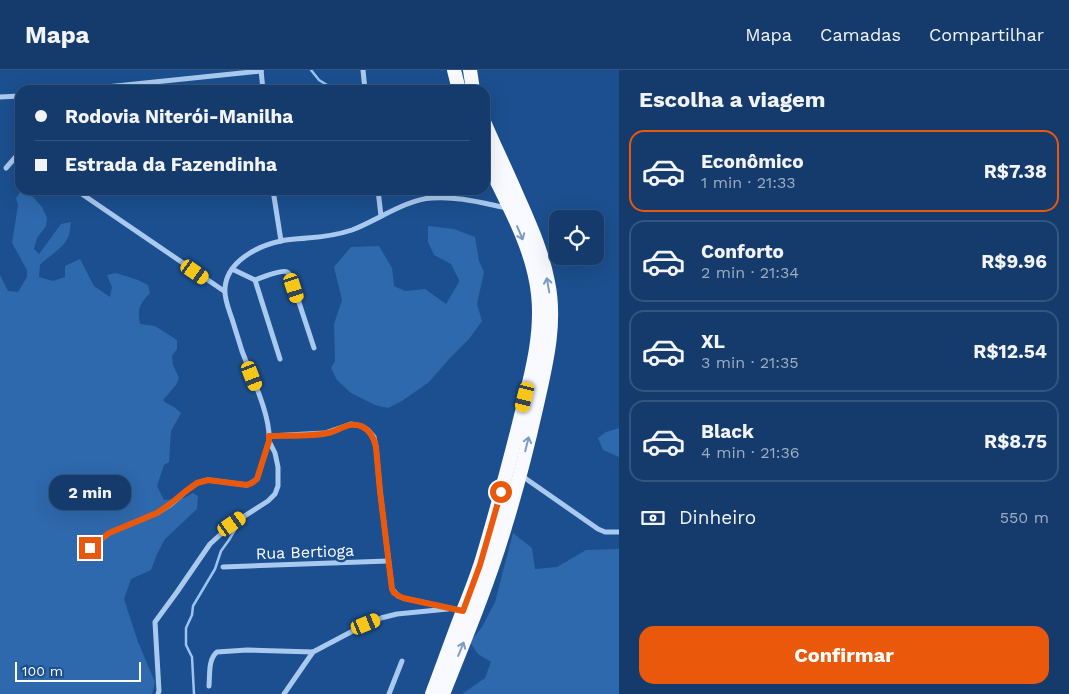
<!DOCTYPE html>
<html lang="pt">
<head>
<meta charset="utf-8">
<style>
  body { margin:0; font-family:"Work Sans",sans-serif; background:#214673; color:#f1f3f6; height:100vh; display:flex; flex-direction:column; font-size:19px; white-space:nowrap }
  * { box-sizing:border-box; margin:0 }
  p { font-size:16px; color:#9dadc1 }
  .icon { flex:none; width:28px; height:28px; fill:none; stroke:currentColor; stroke-width:2; stroke-linecap:round; stroke-linejoin:round }
  .map { position:relative; flex:1; overflow:hidden }
  .drawer { display:flex; flex-direction:column; background:#143b6b; width:450px }
  .drawer>* { flex:none }
  .hud { position:absolute; left:15px; top:15px; width:475px; height:110px; border-radius:15px; box-shadow:0 5px 20px #0002,0 0 0 1px #33557e; display:grid; align-content:center; height:110px; padding:0 20px; background:#143b6b }
  .buttons { position:absolute; left:549px; top:140px; display:grid; gap:10px }
  .buttons a { display:grid; place-items:center; width:55px; height:55px; border-radius:10px; background:#143b6b; box-shadow:0 5px 20px #0002,0 0 0 1px #33557e; font-size:25px }
  .scale { position:absolute; left:15px; bottom:12px; width:126px; box-sizing:border-box; padding-left:5px; border:2px solid #fff; border-top:0; font-size:14px; line-height:18px; white-space:nowrap; color:#fff; -webkit-text-stroke:4px #1b4f8f; paint-order:stroke }
  .end { position:absolute; width:22px; height:22px; margin:-11px; border:6px solid #ea580c; background:#fff; box-shadow:0 0 0 2px #fff }
  .from { border-radius:50% }
  .bubble { position:absolute; height:35px; border-radius:15px; background:#143b6b; box-shadow:0 5px 20px #0002,0 0 0 1px #33557e; font-size:16px; font-weight:700; line-height:35px; text-align:center }
  .car { position:absolute; width:15px; height:30px; margin:-15px -8px; border-radius:6px; box-shadow:0 0 4px 1px #0007; background:linear-gradient(#f5c518 24%,#345 0 40%,#f5c518 0 76%,#345 0 86%,#f5c518 0) }
  .hud b { display:flex; align-items:center; gap:18px; height:48px; font-size:19px }
  .hud b+b { border-top:1px solid #33557e }
  .hud i { width:12px; height:12px; background:#f1f3f6 }
  ul { padding:0; list-style:none }
  li { display:flex; align-items:center; gap:15px; height:82px; margin:0 10px 8px; padding:0 10px; border:2px solid #33557e; border-radius:15px }
  li div { flex:1 }
  li b { display:block; font-size:19px }
  li em { font-style:normal; font-weight:700 }
  li.current { border-color:#ea580c }
  li>.icon { width:45px; height:45px; stroke-width:1.5 }
  h2 { padding:0 20px; font-size:22px; line-height:60px }
  .pay { display:flex; align-items:center; gap:12px; height:55px; padding:0 20px; font-size:19px }
  .pay p { margin-inline-start:auto }
  .button { display:flex; gap:10px; margin-top:auto; padding:10px 20px }
  .button a { flex:1; height:58px; border-radius:15px; background:#ea580c; color:#fff; font-size:20px; font-weight:700; line-height:58px; text-align:center }
  header { display:flex; align-items:center; gap:30px; box-sizing:border-box; height:70px; padding:0 25px; background:#143b6b; border-bottom:1px solid #33557e }
  header strong { font-size:24px }
  nav { display:flex; gap:28px; margin-inline-start:auto; font-size:18px }
  main { display:flex; flex:1; min-height:0 }
  .map>svg:first-child { display:block }
  .green { fill:#2e69ad }
  .lines { fill:none; stroke-linecap:round; stroke-linejoin:round }
  .stream { stroke:#9cc4f0; stroke-width:2.5 }
  .minor { stroke:#a9c9ee; stroke-width:5 }
  .trunk { stroke:#f8faff; stroke-width:14 }
  .oneway { stroke:#7e9cc1 }
  .route { stroke:#ea580c; stroke-width:6 }
  .labels { text-anchor:middle; dominant-baseline:central; stroke-width:5; stroke-linejoin:round; paint-order:stroke }
  .street-label { font-size:16px; fill:#fff; stroke:#1b4f8f }
</style>
</head>
<body>
<header>
<strong>Mapa</strong>
<nav><a>Mapa</a><a>Camadas</a><a>Compartilhar</a></nav>
</header>
<main>
<div class="map">
<svg width="619" height="624" viewBox="0 0 619 624">
  <rect width="100%" height="100%" fill="#1b4f8f"/>
  <g class="green">
    <path d="M21,121L33,127L42,137L47,148L46,156L37,168L34,179L39,184L61,154L71,152C70,156 70,161 69,165C64,179 49,185 40,195L39,207L53,211L65,207V196L80,189L94,216L110,227L112,217L107,205L116,203L138,210L148,215L150,223C140,234 137,238 140,254L155,256L177,270V279L172,286L173,295L179,308L176,315L163,330L166,333L174,337L181,343L171,361L169,392L164,395L157,416L164,430L184,428L193,423L198,426L197,439L165,469L157,484L151,500L131,509L124,529L138,572L155,612L152,624H0V205L8,221L18,222L27,207V200L12,173L18,135L16,128Z"/>
    <polygon points="428,156 454,159 475,167 479,191 484,202 477,234 482,251 469,269 450,288 429,312 402,331 388,338 375,335 351,323 337,310 331,298 335,291 334,254 342,230 334,197 351,177 379,176 392,198 394,216 405,221 425,219 446,234 459,212 459,210 451,194 434,185 428,172"/>
    <polygon points="619,358 619,387 603,380 598,368 606,362"/>
    <polygon points="513,463 532,478 535,499 557,497 586,480 619,479 619,624 462,624 485,608 491,592 478,584 470,572 482,557 495,532"/>
  </g>
  <g class="lines">
    <g class="stream">
      <polyline points="311,0 319,10 335,20"/>
      <polyline points="194,624 192,587 186,575 186,558 192,545 193,536 215,499 221,481 229,470 239,453"/>
    </g>
    <g class="minor">
      <polyline points="261,0 263,20"/>
      <polyline points="363,0 365,20"/>
      <polyline points="77,20 261,1"/>
      <polyline points="0,27 20,26"/>
      <polyline points="6,98 20,82"/>
      <polyline points="76,120 224,221"/>
      <polyline points="273,120 281,171"/>
      <polyline points="378,120 381,146"/>
      <polyline points="232,199 255,210"/>
      <path d="M280,289L255,210C261,208 281,199 287,202C288,202 289,204 290,205L314,278"/>
      <polyline points="269,366 325,363 351,354 361,356 368,360 374,367 376,377 380,421 392,519 398,526 403,528 463,541"/>
      <polyline points="522,406 598,459 605,462 619,462"/>
      <path d="M90,478L109,463L157,443L170,435L186,421L197,413L208,410L247,415L251,413L257,409L269,371C271,346 251,305 242,281C239,271 236,262 233,252C230,242 224,230 225,219C226,192 257,176 281,171C289,169 299,169 307,168C322,167 337,165 352,160C376,151 407,129 432,128C458,126 482,133 507,138"/>
      <polyline points="223,497 388,491"/>
      <path d="M209,616C210,605 208,589 217,582L247,580L313,582"/>
      <polyline points="158,624 159,621 155,552 177,522 210,474 232,454 268,431 275,424 278,416 278,397 275,383 269,371"/>
      <polyline points="284,624 313,582 366,554 381,548 397,544 448,539"/>
      <polyline points="389,624 402,591"/>
    </g>
    <g class="trunk">
      <polyline points="454,0 459,20"/>
      <polyline points="470,0 473,20"/>
      <path d="M432,624C442,598 451,572 461,546C468,529 475,511 481,493C495,447 507,401 519,354C529,312 543,268 538,224C533,176 505,130 485,87"/>
      <path d="M443,624C465,569 488,514 505,457C517,418 527,379 536,339C545,298 557,255 548,212C542,181 529,152 516,123C506,100 495,77 485,54"/>
    </g>
  </g>
  <defs><path id="oneway-shaft" d="M-6 0H5M1.5-3L5.5 0L1.5 3" fill="none" stroke-width="1.6" stroke-linecap="round" stroke-linejoin="round" transform="scale(1.25)"/></defs>
  <g class="oneway">
    <use href="#oneway-shaft" transform="translate(520 163) rotate(67)"/>
    <use href="#oneway-shaft" transform="translate(548 215) rotate(-100)"/>
    <use href="#oneway-shaft" transform="translate(527 374) rotate(-76)"/>
    <use href="#oneway-shaft" transform="translate(461 579) rotate(-68)"/>
  </g>
  <g class="lines">
    <path class="route" d="M90,478L109,463L157,443L170,434L186,421L197,413L208,410L247,415L252,413L257,409L269,371V366C288,365 310,367 328,363C339,361 349,351 361,356C370,360 374,368 376,377L380,421L392,519L394,523L403,528L463,541L480,495L501,422"/>
  </g>
  <g class="labels">
    <g class="street-label">
      <text transform="translate(305 482) rotate(-2)">Rua Bertioga</text>
    </g>
  </g>
</svg>
<div class="buttons">
<a><svg class="icon" aria-label="locate" viewBox="0 0 24 24"><circle cx="12" cy="12" r="6"/><path d="M12 2v4M12 18v4M2 12h4M18 12h4"/></svg></a>
</div>
<div class="scale">100 m</div>
<i class="end from" style="left:501px;top:422px"></i>
<i class="end" style="left:90px;top:478px"></i>
<div class="bubble" style="left:49px;top:405px;width:82px">2 min</div>
<i class="car" style="left:195px;top:202px;rotate:125deg"></i>
<i class="car" style="left:294px;top:218px;rotate:162deg"></i>
<i class="car" style="left:252px;top:306px;rotate:159deg"></i>
<i class="car" style="left:525px;top:327px;rotate:194deg"></i>
<i class="car" style="left:232px;top:454px;rotate:55deg"></i>
<i class="car" style="left:366px;top:554px;rotate:68deg"></i>
<div class="hud">
<b><i class="from"></i>Rodovia Niterói-Manilha</b>
<b><i></i>Estrada da Fazendinha</b>
</div>
</div>
<section class="drawer">
<h2>Escolha a viagem</h2>
<ul>
<li class="current"><svg class="icon" aria-label="car" viewBox="0 0 24 24"><path d="M5 17H2v-5l4-1 3-4h7l3 4 3 1v5h-3M9 17h6M6 11h13"/><circle cx="7" cy="17" r="2"/><circle cx="17" cy="17" r="2"/></svg><div><b>Econômico</b><p>1 min · 21:33</p></div><em>R$7.38</em></li>
<li><svg class="icon" aria-label="car" viewBox="0 0 24 24"><path d="M5 17H2v-5l4-1 3-4h7l3 4 3 1v5h-3M9 17h6M6 11h13"/><circle cx="7" cy="17" r="2"/><circle cx="17" cy="17" r="2"/></svg><div><b>Conforto</b><p>2 min · 21:34</p></div><em>R$9.96</em></li>
<li><svg class="icon" aria-label="car" viewBox="0 0 24 24"><path d="M5 17H2v-5l4-1 3-4h7l3 4 3 1v5h-3M9 17h6M6 11h13"/><circle cx="7" cy="17" r="2"/><circle cx="17" cy="17" r="2"/></svg><div><b>XL</b><p>3 min · 21:35</p></div><em>R$12.54</em></li>
<li><svg class="icon" aria-label="car" viewBox="0 0 24 24"><path d="M5 17H2v-5l4-1 3-4h7l3 4 3 1v5h-3M9 17h6M6 11h13"/><circle cx="7" cy="17" r="2"/><circle cx="17" cy="17" r="2"/></svg><div><b>Black</b><p>4 min · 21:36</p></div><em>R$8.75</em></li>
</ul>
<div class="pay"><svg class="icon" aria-label="cash" viewBox="0 0 24 24"><path d="M3 7h18v10H3z"/><circle cx="12" cy="12" r="2"/></svg>Dinheiro<p>550 m</p></div>
<div class="button"><a>Confirmar</a></div>
</section>
</main>
</body>
</html>
